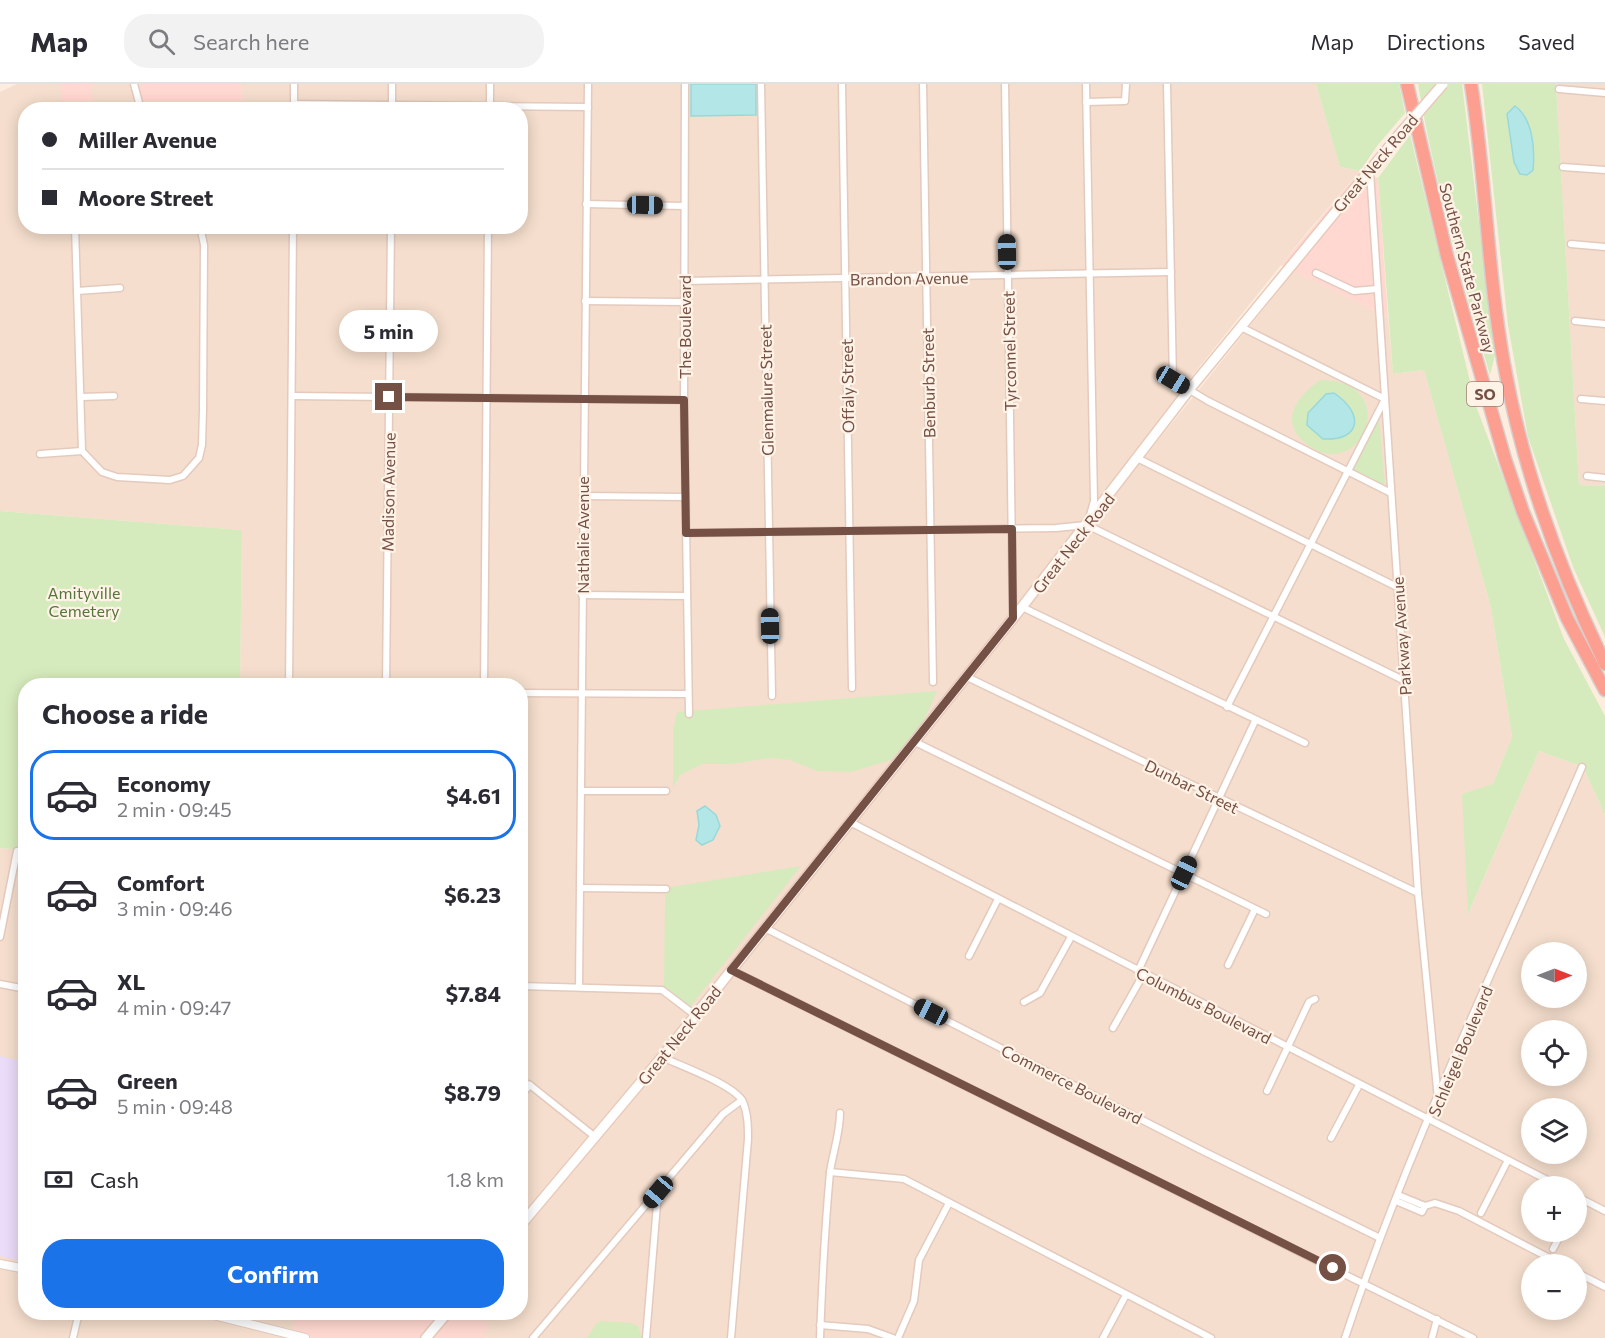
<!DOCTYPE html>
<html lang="en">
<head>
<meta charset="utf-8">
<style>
  body { margin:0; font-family:Commissioner,sans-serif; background:#f2f2f3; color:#2b2b33; height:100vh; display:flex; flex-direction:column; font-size:22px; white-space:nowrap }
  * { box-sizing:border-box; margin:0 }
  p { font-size:20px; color:#7c7c81 }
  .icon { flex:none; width:33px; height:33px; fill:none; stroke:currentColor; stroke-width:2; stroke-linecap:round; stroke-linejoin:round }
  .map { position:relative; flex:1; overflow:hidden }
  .panel { position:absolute; left:18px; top:594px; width:510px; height:642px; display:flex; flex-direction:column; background:#fff; border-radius:24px; box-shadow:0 3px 15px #0003 }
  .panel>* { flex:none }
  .hud { position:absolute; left:18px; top:18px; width:510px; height:132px; border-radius:24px; box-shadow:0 3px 15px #0003; display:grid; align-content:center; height:132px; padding:0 24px; background:#fff }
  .needle { width:39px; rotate:90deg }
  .buttons { position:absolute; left:1521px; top:858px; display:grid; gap:12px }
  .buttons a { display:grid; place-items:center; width:66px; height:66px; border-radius:50%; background:#fff; box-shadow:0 3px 15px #0003; font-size:30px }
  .end { position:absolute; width:27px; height:27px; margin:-14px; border:8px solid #755045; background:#fff; box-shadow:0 0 0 3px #fff }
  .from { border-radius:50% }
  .bubble { position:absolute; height:42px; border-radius:21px; background:#fff; box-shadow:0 3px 15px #0003; font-size:20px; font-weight:700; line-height:42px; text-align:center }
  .car { position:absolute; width:18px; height:36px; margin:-18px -9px; border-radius:8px; box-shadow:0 0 4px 2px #0007; background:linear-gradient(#222 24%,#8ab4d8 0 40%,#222 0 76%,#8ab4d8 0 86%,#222 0) }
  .hud b { display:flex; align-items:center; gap:21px; height:57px; font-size:22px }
  .hud b+b { border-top:2px solid #e1e1e2 }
  .hud i { width:15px; height:15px; background:#2b2b33 }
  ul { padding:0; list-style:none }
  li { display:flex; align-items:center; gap:18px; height:90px; margin:0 12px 9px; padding:0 12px; border:3px solid transparent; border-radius:24px }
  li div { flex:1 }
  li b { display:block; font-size:22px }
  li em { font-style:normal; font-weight:700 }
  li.selected { border-color:#1a73e8 }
  li>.icon { width:54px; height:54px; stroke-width:1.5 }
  h2 { padding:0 24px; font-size:27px; line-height:72px }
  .pay { display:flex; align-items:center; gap:15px; height:66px; padding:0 24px; font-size:22px }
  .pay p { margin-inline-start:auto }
  .cta { display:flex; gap:12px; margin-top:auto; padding:12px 24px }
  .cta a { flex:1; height:69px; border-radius:24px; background:#1a73e8; color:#fff; font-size:24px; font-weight:700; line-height:69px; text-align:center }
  header { display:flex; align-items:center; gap:36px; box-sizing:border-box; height:84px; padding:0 30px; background:#fff; border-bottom:2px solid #e1e1e2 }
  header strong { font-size:28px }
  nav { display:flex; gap:33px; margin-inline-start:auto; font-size:21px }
  .search { width:420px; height:54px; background:#f2f2f3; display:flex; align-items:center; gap:15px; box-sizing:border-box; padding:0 21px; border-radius:24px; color:#7c7c81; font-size:22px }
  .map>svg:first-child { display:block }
  .residential { fill:#f5decd; fill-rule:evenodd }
  .commercial { fill:#ffd9d1 }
  .education { fill:#ebdcf9 }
  .green { fill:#d6ebbd }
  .water { fill:#b3e7e7; stroke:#98d8da; stroke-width:1.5 }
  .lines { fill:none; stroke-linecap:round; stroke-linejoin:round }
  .minor-casing { stroke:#e4cabd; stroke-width:9 }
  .tertiary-casing { stroke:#e4cabd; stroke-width:10 }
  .secondary-casing { stroke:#e9caba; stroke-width:12 }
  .motorway-casing { stroke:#d8cecb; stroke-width:15 }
  .minor { stroke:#fff; stroke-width:6 }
  .tertiary { stroke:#fff; stroke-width:8 }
  .secondary { stroke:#fff; stroke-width:9 }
  .motorway { stroke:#fc9f91; stroke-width:12 }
  .secondary-bridge-casing { stroke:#e9caba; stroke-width:12; stroke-linecap:butt }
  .secondary-bridge { stroke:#fff; stroke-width:9 }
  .route { stroke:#755045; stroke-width:8 }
  .labels { text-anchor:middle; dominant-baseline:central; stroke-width:4.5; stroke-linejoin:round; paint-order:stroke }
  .shield { fill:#fff2e6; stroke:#9e8175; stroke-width:1.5 }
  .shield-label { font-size:15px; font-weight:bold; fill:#755045 }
  .street-label { font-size:16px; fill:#755045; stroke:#fff2e6 }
  .park-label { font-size:16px; fill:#53753b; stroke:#fff2e6 }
</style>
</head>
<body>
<header>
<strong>Map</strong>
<div class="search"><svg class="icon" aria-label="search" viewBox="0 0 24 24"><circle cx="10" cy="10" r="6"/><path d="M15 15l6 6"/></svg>Search here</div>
<nav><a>Map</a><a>Directions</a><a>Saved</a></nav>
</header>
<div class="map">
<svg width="1605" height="1254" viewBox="0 0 1605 1254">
  <rect width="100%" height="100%" fill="#fdeddf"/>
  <g class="residential">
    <path d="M17,0H130L138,25L26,26V142H520V26L244,25L241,0H1316L1340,83L1360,87L1309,146L1188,297L1024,517L661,976L1294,187L1388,233L1393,290L1424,286L1491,524L1512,653L1493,700L1469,828L1539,667L1583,683L1605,731V1254H486L482,1251L489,1242L474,1229L520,1228V602L240,601L242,446L0,427V8ZM1532,868H1576V914H1532ZM1532,946H1576V992H1532ZM1532,1024H1576V1070H1532ZM1532,1102H1576V1148H1532ZM1532,1180H1576V1226H1532Z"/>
    <polygon points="1556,0 1605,0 1605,402 1579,401"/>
    <polygon points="0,764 25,766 26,1228 297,1229 292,1249 312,1254 0,1254"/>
  </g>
  <g class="commercial">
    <polygon points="60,0 90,0 93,19 76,25 63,25"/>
    <polygon points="130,0 241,0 244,25 138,25"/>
    <polygon points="1360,87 1378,94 1388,233 1281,181"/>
    <polygon points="297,1228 474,1229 490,1242 482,1251 486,1254 312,1254 292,1249"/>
  </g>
  <polygon class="education" points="0,972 25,978 25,1178 0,1172"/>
  <g class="green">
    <polygon points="1316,0 1399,0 1405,29 1377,62 1360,87 1340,83"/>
    <path d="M1418,0H1462L1495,271L1490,291C1462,195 1435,99 1418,0Z"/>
    <polygon points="1482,0 1556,0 1579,401 1605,402 1605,553 1573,483 1528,353 1508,241"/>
    <polygon points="1410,51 1476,322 1564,555 1605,632 1605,731 1583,683 1539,667 1468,830 1462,710 1493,700 1512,653 1491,524 1424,286 1393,290 1378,94"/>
    <path d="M1320,296C1404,296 1362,401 1308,361C1278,339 1295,314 1320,296Z"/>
    <polygon points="1379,333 1385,403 1353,386"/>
    <polygon points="0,427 242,446 240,601 26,602 25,766 0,764"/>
    <polygon points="937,607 921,643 891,676 851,688 817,687 790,676 771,674 731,680 702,680 680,691 673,704 673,647 677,628"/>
    <polygon points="801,782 690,923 664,904 665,811 671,803"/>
    <polygon points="601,1237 631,1239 638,1242 642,1254 587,1254 596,1240"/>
  </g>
  <g class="water">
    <polygon points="691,0 756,0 756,31 691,32"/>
    <path d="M1515,22C1533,35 1535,65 1533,86L1527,91L1520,90L1514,78L1507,30Z"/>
    <path d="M1334,309C1364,329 1362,357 1323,355L1307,341L1308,329L1326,310Z"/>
    <polygon points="705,722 716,731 720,742 713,756 702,761 696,756 699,741 697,727"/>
  </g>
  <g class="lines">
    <g class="minor-casing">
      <g id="minor">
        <polyline points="134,0 141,26"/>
        <polyline points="685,0 684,316 689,630"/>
        <polyline points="761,0 772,612"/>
        <polyline points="842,0 852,604"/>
        <polyline points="923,0 933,598"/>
        <polyline points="1005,0 1013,533"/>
        <polyline points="1086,0 1094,417 1090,431"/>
        <polyline points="1167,0 1173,296 1208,317 1391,409"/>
        <polyline points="1559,5 1605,9"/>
        <polyline points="1086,18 1125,17 1126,0"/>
        <polyline points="294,20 588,23"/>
        <polyline points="490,23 490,0"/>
        <polyline points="294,26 294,0"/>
        <polyline points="392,26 392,0"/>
        <polyline points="1563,83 1605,86"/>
        <polyline points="1370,88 1418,809 1438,1015"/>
        <polyline points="586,120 684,122"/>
        <polyline points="75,142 82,367"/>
        <polyline points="1571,160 1605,163"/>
        <polyline points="1316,189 1354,207 1377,205"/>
        <polyline points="684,197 1171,188"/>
        <polyline points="77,207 120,204"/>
        <polyline points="585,217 684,218"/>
        <polyline points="1575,237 1605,240"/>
        <polyline points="292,312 684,316"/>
        <polyline points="81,313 114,312"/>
        <polyline points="1581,315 1605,317"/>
        <polyline points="82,367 102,388 117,393 170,396 183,392 199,374 202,361 203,326 204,161 200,142"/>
        <polyline points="40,370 82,367"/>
        <polyline points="1139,375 1397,503"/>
        <polyline points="1587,392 1605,394"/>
        <polyline points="583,412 685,413"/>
        <polyline points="1087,441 1403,596"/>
        <polyline points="686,449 1056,444 1086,441"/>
        <polyline points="582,511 687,512"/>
        <polyline points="1022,523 1305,659"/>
        <polyline points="967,593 1418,809"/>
        <polyline points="289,602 293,142"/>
        <polyline points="386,602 391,142"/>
        <polyline points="484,602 488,142"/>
        <polyline points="520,609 688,610"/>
        <polyline points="1227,623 1385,315 1241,243"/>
        <polyline points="915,658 1266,830"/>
        <polyline points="581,707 666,707"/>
        <polyline points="850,738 1559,1102"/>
        <polyline points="580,804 666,805"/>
        <polyline points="765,844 1203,1067 1380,1154"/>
        <polyline points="0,853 17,767"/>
        <polyline points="969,872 998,815"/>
        <polyline points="1228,881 1255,825"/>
        <polyline points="731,886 1473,1254"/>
        <polyline points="1138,887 1255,637"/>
        <polyline points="0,900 26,905"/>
        <polyline points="520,902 662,906 695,931"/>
        <polyline points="579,903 588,0"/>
        <polyline points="1024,918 1040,909 1071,853"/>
        <polyline points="1113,944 1143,891"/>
        <path d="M662,973C681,982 735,1001 743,1018C748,1030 748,1043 748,1055L731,1254"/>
        <polyline points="520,997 530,1001 594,1052"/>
        <polyline points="1267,1007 1309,918 1315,915"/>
        <polyline points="520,1012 530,1001"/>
        <polyline points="1331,1054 1359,1001"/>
        <polyline points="830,1088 904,1095 1211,1254"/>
        <polyline points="1398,1111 1425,1122 1435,1119 1459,1127 1561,1180"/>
        <polyline points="1576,1112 1605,1127"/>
        <polyline points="1396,1117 1422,1128 1425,1122"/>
        <polyline points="1481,1129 1508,1076"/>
        <polyline points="1553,1165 1562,1148"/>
        <polyline points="1576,1188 1605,1203"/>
        <polyline points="820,1241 868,1245 893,1254"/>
        <polyline points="73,1254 79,1228"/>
        <polyline points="533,1254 723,1030 742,1016"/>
        <polyline points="646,1254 658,1108"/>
        <path d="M820,1254C822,1199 825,1143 830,1088C833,1068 840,1049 840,1029"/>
        <polyline points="898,1254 914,1217 919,1176 949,1119"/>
        <polyline points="1103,1254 1126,1211"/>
        <path d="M1345,1254C1409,1059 1501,872 1582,683"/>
        <polyline points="1432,1254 1437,1235"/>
      </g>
    </g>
    <g class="tertiary-casing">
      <g id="tertiary">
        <polyline points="0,1180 26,1185"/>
        <polyline points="202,1228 305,1254"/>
      </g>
    </g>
    <g class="secondary-casing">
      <g id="secondary">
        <polyline points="520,1142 662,973 1022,523 1189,306 1398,52"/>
        <polyline points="426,1254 448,1228"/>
      </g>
    </g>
    <g class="motorway-casing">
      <g id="motorway">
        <polyline points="1407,0 1447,172 1505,375 1523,428 1567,534 1605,606"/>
        <path d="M1471,0C1486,93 1487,187 1504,280C1522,383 1559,485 1605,580"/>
      </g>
    </g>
    <use href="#minor" class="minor"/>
    <use href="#tertiary" class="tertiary"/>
    <use href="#secondary" class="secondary"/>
    <use href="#motorway" class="motorway"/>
    <g class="secondary-bridge-casing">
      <polyline id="secondary-bridge" points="1398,52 1443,0"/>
    </g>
    <use href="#secondary-bridge" class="secondary-bridge"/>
  </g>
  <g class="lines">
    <polyline class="route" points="389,313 684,316 686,449 1012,445 1013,534 731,886 1333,1184"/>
  </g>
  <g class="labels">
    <rect class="shield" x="1467" y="298" width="36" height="24" rx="4.5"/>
    <g class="shield-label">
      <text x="1485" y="310">SO</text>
    </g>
    <g class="street-label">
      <text transform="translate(1375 79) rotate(-50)">Great Neck Road</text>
      <text transform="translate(1468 184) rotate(75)">Southern State Parkway</text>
      <text transform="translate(909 194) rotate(-1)">Brandon Avenue</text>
      <text transform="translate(684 243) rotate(-90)">The Boulevard</text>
      <text transform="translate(1009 267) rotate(-91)">Tyrconnel Street</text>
      <text transform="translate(928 299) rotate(-91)">Benburb Street</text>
      <text transform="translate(847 302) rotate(-91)">Offaly Street</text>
      <text transform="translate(766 306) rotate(-91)">Glenmalure Street</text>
      <text transform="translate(388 408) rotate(-89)">Madison Avenue</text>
      <text transform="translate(582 451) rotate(-90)">Nathalie Avenue</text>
      <text transform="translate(1073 459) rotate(-52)">Great Neck Road</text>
      <text transform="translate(1401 552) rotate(-94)">Parkway Avenue</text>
      <text transform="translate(1192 702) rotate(26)">Dunbar Street</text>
      <text transform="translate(1204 921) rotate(27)">Columbus Boulevard</text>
      <text transform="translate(679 951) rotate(-51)">Great Neck Road</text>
      <text transform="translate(1460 967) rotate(-67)">Schleigel Boulevard</text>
      <text transform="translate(1072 1000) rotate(27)">Commerce Boulevard</text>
    </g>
    <g class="park-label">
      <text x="84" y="508">Amityville<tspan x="84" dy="18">Cemetery</tspan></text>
    </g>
  </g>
</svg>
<div class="buttons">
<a><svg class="needle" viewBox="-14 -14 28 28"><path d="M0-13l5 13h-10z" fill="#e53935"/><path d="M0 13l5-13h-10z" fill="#7c7c81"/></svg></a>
<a><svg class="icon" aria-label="locate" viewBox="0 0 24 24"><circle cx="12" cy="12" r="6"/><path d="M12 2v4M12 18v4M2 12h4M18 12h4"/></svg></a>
<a><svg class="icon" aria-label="layers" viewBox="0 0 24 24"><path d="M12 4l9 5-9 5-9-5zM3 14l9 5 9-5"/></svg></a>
<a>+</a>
<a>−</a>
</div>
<i class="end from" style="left:1333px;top:1184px"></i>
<i class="end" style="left:389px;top:313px"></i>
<div class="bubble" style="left:339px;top:226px;width:99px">5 min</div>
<i class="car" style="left:645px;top:121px;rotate:91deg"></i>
<i class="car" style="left:1007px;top:168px;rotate:359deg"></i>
<i class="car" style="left:1173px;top:296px;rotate:121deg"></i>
<i class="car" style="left:770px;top:542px;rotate:359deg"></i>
<i class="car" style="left:1184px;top:789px;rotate:25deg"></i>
<i class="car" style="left:931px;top:928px;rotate:297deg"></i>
<i class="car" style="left:658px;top:1108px;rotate:220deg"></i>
<div class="hud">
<b><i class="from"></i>Miller Avenue</b>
<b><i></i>Moore Street</b>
</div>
<section class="panel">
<h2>Choose a ride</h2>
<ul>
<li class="selected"><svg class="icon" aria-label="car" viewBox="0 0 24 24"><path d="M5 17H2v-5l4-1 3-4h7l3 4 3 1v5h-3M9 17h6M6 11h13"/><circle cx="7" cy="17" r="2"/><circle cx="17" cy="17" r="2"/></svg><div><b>Economy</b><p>2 min · 09:45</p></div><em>$4.61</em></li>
<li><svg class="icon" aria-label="car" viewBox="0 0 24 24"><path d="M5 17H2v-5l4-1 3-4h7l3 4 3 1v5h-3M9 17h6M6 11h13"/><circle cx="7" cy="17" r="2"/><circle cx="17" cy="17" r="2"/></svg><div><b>Comfort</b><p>3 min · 09:46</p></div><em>$6.23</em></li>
<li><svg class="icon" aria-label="car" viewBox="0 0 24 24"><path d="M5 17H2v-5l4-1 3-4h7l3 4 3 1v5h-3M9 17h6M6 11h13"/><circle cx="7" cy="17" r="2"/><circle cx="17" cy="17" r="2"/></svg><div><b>XL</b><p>4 min · 09:47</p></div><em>$7.84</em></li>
<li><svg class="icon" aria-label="car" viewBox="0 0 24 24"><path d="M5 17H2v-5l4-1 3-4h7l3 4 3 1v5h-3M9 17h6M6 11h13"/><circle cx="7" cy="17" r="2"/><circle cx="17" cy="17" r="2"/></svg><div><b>Green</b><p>5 min · 09:48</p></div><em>$8.79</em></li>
</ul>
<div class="pay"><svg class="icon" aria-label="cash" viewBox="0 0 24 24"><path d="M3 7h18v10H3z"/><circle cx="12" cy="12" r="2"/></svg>Cash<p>1.8 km</p></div>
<div class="cta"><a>Confirm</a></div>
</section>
</div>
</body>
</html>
